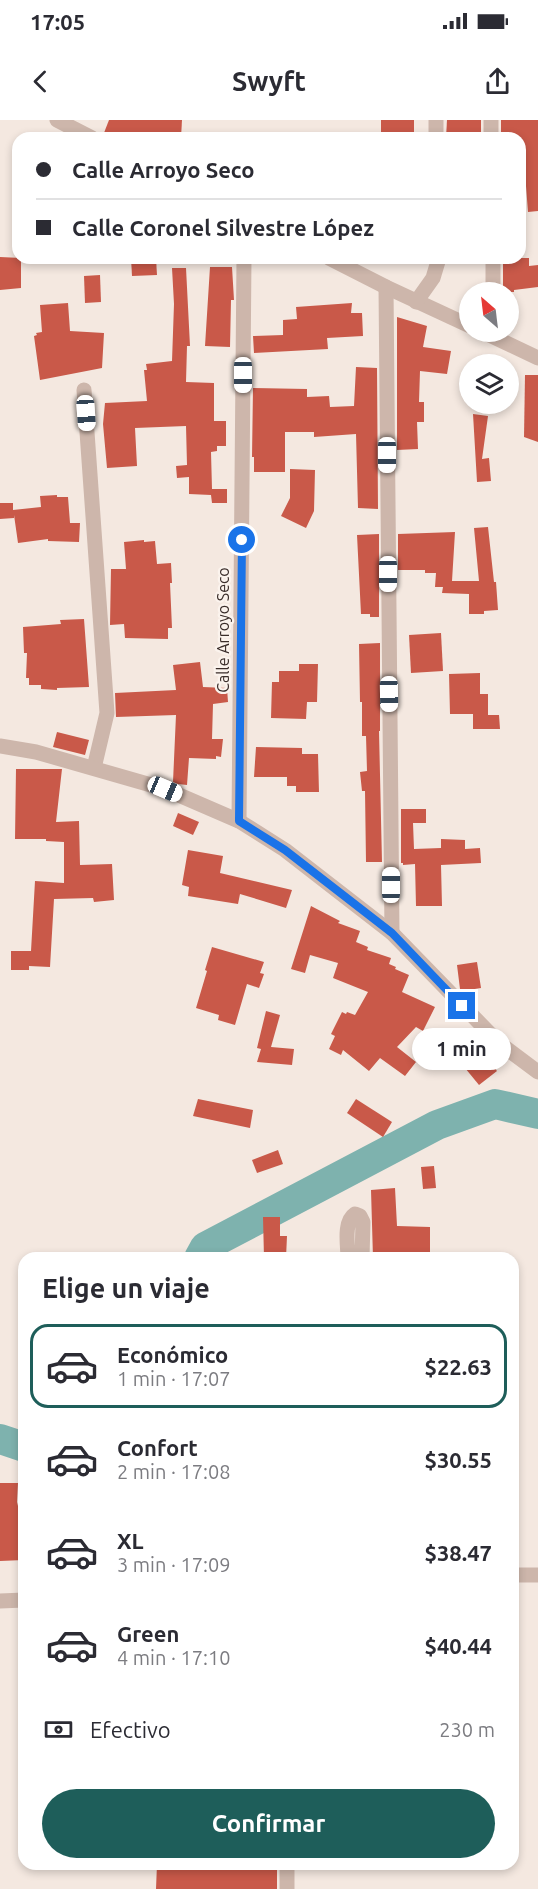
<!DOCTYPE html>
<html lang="es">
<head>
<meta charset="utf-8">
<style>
  body { margin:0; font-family:Ubuntu,sans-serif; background:#f2f2f3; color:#2b2b33; height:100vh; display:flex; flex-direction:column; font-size:22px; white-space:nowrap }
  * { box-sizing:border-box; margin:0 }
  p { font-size:20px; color:#7c7c81 }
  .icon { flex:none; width:33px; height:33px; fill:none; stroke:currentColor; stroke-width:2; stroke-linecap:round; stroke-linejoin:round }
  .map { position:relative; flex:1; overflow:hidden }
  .side { position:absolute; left:18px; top:1132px; width:501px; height:618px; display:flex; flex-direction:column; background:#fff; border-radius:18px; box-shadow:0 3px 9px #0003 }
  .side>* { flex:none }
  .guide { position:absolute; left:12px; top:12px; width:514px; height:132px; border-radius:18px; box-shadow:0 3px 9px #0003; display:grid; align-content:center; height:132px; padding:0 24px; background:#fff }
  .needle { width:39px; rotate:332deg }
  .tools { position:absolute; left:459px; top:162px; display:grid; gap:12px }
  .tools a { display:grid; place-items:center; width:60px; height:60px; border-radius:50%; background:#fff; box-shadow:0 3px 9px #0003; font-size:30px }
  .end { position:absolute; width:27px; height:27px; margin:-14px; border:8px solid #1a73e8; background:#fff; box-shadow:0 0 0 3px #fff }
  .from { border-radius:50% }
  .bubble { position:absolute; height:42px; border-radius:21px; background:#fff; box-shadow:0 3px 9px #0003; font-size:20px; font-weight:700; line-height:42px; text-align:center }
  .car { position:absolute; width:18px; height:36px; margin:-18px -9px; border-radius:8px; box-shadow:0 0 4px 2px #0007; background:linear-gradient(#fff 24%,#345 0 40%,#fff 0 76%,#345 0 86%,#fff 0) }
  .guide b { display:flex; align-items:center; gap:21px; height:57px; font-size:22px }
  .guide b+b { border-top:2px solid #e1e1e2 }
  .guide i { width:15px; height:15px; background:#2b2b33 }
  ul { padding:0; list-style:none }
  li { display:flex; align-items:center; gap:18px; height:84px; margin:0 12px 9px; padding:0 12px; border:3px solid transparent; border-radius:18px }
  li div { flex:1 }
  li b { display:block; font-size:22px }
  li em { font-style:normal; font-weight:700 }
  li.on { border-color:#1e5e5a }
  li>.icon { width:54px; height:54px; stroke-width:1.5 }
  h2 { padding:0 24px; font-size:27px; line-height:72px }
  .pay { display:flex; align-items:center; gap:15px; height:66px; padding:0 24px; font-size:22px }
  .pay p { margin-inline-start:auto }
  .button { display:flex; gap:12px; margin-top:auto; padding:12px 24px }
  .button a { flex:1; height:69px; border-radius:36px; background:#1e5e5a; color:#fff; font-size:24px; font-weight:700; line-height:69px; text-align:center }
  .status { display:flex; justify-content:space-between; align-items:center; height:42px; padding:0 30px; background:#fff; direction:ltr }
  .status svg { height:16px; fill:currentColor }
  header { display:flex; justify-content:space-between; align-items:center; height:78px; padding:0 24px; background:#fff; font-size:27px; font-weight:700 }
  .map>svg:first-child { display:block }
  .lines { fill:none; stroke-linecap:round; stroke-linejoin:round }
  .river { stroke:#7eb2ae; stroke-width:30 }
  .building { fill:#c95949 }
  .street { stroke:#cdb6ab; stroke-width:15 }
  .route { stroke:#1a73e8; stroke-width:8 }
  .labels { text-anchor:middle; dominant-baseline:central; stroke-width:4.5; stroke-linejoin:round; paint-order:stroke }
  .street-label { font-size:16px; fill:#3a2d2a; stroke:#fbf3ed }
</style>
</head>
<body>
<div class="status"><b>17:05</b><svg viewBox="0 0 49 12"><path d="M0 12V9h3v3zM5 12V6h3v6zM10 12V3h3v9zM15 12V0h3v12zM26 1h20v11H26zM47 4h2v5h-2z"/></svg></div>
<header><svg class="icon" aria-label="back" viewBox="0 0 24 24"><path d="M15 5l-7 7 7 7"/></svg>Swyft<svg class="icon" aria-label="share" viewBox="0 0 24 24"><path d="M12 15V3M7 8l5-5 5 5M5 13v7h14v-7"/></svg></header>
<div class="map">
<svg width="538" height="1769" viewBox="0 0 538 1769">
  <rect width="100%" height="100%" fill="#f4e8e0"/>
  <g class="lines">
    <g class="river">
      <polyline points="199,1138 205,1127 437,1005 495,984 538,994"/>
      <polyline points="0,1319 24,1327"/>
    </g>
  </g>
  <g class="building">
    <polygon points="109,0 182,0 181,18 102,18"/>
    <rect x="381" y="0" width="33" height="18"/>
    <polygon points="447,0 481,0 481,18 446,18"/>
    <polygon points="501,0 538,0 538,91 528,92 526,66 520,67 520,18 501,18"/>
    <polygon points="0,137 21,138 21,168 0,170"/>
    <polygon points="131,138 156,138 157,155 132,156"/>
    <polygon points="503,138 529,138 529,146 538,145 538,167 514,170 514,172 503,172"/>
    <polygon points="210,147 232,147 234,180 231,180 230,227 205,226"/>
    <polygon points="172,148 186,148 190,226 187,226 186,262 214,263 214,301 226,301 226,326 217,326 217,331 211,332 212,369 227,369 227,383 212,383 211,375 189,374 189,357 177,358 176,346 187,345 186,306 135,308 137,346 107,348 103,304 105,283 147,281 144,250 147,250 146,244 172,241 174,184"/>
    <polygon points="100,155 101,182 85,183 84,156"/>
    <polygon points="68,183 70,211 104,213 102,248 40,260 34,216 37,215 36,213 42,212 40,185"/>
    <polygon points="352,183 351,193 362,193 363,216 327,218 328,229 254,233 253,216 283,215 283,200 297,199 296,187"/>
    <polygon points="397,197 427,206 423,227 451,231 447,254 420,251 419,282 424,282 424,302 417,302 418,329 397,330"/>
    <polygon points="356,247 377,248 378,389 358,388 356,314 314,317 314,312 285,312 285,352 254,352 254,337 252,337 253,268 307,269 307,277 329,276 330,287 354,286"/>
    <polygon points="525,255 538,255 538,322 524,317"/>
    <polygon points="473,294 488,296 482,339 489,338 491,361 477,362"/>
    <polygon points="290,349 315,350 314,391 306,408 281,396 290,378"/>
    <polygon points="57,375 57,377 68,377 70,403 80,403 79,422 48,421 48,419 18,423 14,395 14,398 0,399 0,383 13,383 13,390 41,387 40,376"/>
    <polygon points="488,407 494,462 496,462 498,490 484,491 484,494 469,494 469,474 442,473 443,467 435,467 436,453 425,453 425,450 398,450 398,414 455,412 452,461 479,461 474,408"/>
    <polygon points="379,414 379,497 370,497 370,494 361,494 357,415"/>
    <polygon points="144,420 144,422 155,421 157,444 171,443 172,463 170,463 172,508 168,508 168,519 125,518 124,504 110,505 111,449 126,449 124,422"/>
    <polygon points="84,499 89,567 57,568 57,570 41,569 41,565 29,565 29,558 26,558 27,533 24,533 23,507 61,504 60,500"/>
    <polygon points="441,513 443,551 411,553 409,515"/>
    <polygon points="380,523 380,611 379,611 382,742 366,742 365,671 362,671 360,652 367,651 366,616 362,616 362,582 360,582 359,524"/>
    <polygon points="200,542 203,567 227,568 228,582 213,584 212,619 223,619 221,637 216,636 216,639 189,638 187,665 178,664 173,662 176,595 116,597 115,573 176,570 173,545"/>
    <polygon points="299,544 318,544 317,582 307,582 306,599 271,598 272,562 279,562 279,551 299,551"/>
    <polygon points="480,553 480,574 488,574 488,595 499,595 500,609 473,609 473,594 450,594 449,554"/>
    <polygon points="57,612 89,620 85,635 53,627"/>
    <polygon points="256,627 302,628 302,634 318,634 319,672 296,672 296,666 287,666 287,657 254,657"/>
    <polygon points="16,649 62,649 56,702 79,701 80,745 112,744 114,780 94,782 93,778 54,779 50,847 29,846 29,850 11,850 11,831 31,831 35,761 64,763 64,722 46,721 46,719 15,719"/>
    <polygon points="401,689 426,689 426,703 413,703 414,729 441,728 441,719 465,720 465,729 480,728 481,743 441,745 442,786 416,786 415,744 403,745 403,743 401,743"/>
    <polygon points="178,693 199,702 193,715 173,706"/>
    <polygon points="188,730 223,736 220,753 292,770 286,788 240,774 238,784 188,776 189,767 182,765"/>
    <polygon points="311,786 340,801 338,803 360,811 356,822 368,827 367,830 391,838 389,844 396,847 395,849 409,855 402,872 435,887 423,911 416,907 397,927 416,942 405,956 380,938 369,951 343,930 341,935 329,929 335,916 331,914 342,892 346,894 347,892 355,895 368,872 333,858 338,843 310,835 305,853 291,849"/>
    <polygon points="212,827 264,842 260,853 264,854 259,868 247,864 235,905 218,900 219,895 196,888 207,851 205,850"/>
    <polygon points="477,842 481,868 462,871 460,869 457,845"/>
    <polygon points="266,891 280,895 271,927 294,929 292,945 257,942 261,929 257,928"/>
    <polygon points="474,923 497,951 479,965 456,937"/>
    <polygon points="198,979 253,990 250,1008 193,996"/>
    <polygon points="356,979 392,1002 383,1017 347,993"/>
    <polygon points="278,1030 283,1044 257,1053 252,1040"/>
    <polygon points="434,1046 436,1068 423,1069 421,1047"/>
    <polygon points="395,1068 397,1106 430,1107 430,1138 373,1138 371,1070"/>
    <polygon points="263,1097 280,1097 280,1116 287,1116 286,1138 264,1138"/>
    <polygon points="0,1363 18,1363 17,1382 18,1386 23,1387 21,1413 24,1413 24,1440 0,1441"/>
    <polygon points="157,1744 173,1744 173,1747 259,1744 259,1746 277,1747 277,1769 156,1769"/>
  </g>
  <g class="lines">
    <g class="street">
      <polyline points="57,0 92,18"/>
      <polyline points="436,0 436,18"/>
      <polyline points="491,0 491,18"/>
      <polyline points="329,138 386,167 470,206"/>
      <polyline points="493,138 493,172"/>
      <polyline points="386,167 392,813"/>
      <polyline points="416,182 433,158 439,138"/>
      <polyline points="483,212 538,238"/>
      <polyline points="84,270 107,593 94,648"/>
      <polyline points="0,626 36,632 165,669 239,701 285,730 392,813 499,923 538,952"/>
      <polyline points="239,701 244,138"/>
      <path d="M348,1138C348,1126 343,1102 355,1094L360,1096L363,1102L362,1138"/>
      <polyline points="513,1455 538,1455"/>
      <polyline points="0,1481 24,1480"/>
      <polyline points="287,1769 287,1744"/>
    </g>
  </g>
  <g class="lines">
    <polyline class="route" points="242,420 239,701 285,730 392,813 462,886"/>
  </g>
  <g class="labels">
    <g class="street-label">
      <text transform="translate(223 510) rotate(-90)">Calle Arroyo Seco</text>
    </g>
  </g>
</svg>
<div class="tools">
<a><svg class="needle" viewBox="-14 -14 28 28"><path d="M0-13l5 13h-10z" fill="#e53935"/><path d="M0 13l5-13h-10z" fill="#7c7c81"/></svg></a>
<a><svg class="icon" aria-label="layers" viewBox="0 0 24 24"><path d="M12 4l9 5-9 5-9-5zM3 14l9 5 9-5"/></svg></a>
</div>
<i class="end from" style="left:242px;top:420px"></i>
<i class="end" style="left:462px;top:886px"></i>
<div class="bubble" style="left:412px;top:908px;width:99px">1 min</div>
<i class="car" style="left:243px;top:255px;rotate:180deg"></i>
<i class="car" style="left:86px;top:293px;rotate:176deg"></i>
<i class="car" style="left:387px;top:335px;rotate:180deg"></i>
<i class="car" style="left:388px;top:454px;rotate:180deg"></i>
<i class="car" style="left:389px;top:574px;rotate:179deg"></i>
<i class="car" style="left:165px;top:669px;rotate:113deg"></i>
<i class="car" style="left:391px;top:765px;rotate:0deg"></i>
<div class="guide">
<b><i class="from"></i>Calle Arroyo Seco</b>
<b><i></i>Calle Coronel Silvestre López</b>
</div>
<section class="side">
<h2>Elige un viaje</h2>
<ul>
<li class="on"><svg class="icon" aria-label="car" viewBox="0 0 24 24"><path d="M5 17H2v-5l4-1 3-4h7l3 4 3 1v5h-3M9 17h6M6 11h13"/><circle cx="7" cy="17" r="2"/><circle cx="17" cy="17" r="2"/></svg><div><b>Económico</b><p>1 min · 17:07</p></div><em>$22.63</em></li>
<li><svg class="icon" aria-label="car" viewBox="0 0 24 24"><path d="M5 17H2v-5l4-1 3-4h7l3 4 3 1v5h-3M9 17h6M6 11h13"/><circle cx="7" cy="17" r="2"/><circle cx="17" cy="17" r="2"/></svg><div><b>Confort</b><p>2 min · 17:08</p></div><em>$30.55</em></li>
<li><svg class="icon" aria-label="car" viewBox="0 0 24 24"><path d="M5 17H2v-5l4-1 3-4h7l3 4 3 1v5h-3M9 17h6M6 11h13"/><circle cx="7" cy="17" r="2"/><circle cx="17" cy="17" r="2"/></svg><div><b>XL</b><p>3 min · 17:09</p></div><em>$38.47</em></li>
<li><svg class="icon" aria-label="car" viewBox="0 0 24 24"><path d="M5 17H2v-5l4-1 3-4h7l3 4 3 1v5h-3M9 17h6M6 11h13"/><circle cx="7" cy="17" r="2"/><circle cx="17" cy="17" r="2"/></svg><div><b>Green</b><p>4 min · 17:10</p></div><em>$40.44</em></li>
</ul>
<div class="pay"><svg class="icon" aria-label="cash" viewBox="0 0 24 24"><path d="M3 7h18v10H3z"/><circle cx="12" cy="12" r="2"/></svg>Efectivo<p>230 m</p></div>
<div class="button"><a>Confirmar</a></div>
</section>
</div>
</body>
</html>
